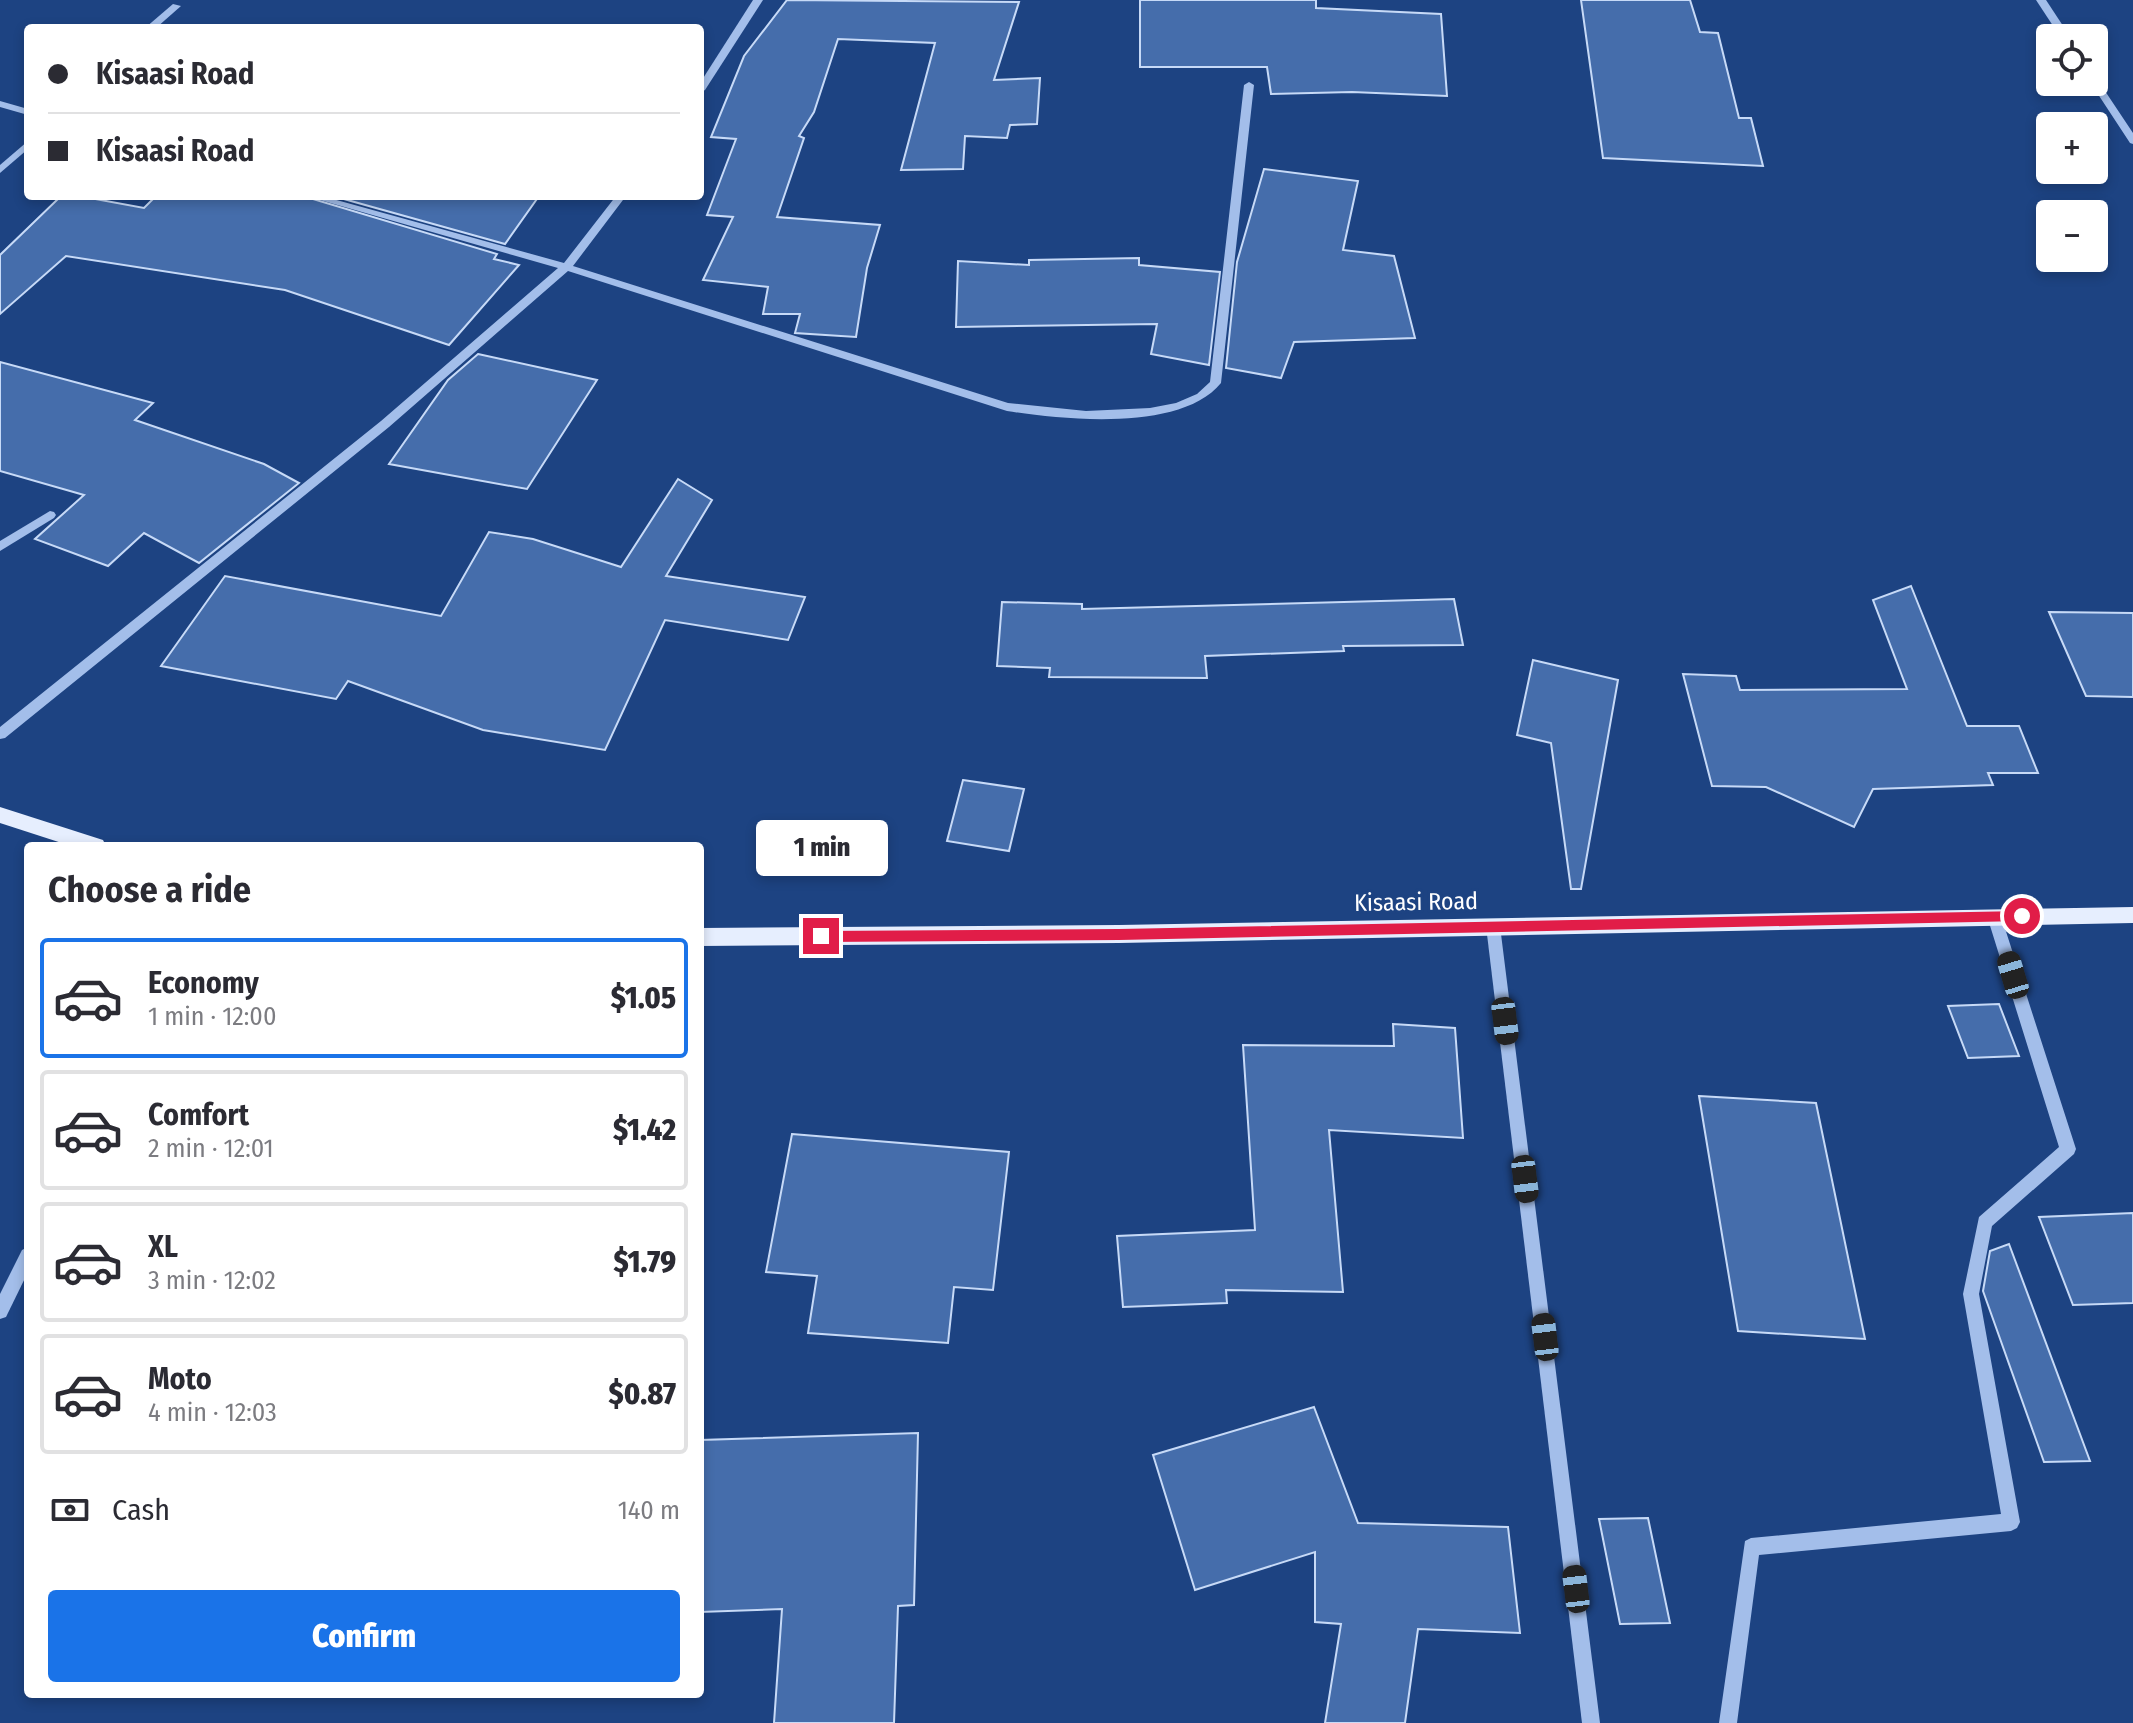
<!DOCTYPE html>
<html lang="en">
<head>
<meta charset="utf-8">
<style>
  body { margin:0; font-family:"Fira Sans Condensed",sans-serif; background:#f2f2f3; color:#2b2b33; height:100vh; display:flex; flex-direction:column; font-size:30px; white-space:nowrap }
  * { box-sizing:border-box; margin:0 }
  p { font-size:26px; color:#7c7c81 }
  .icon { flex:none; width:44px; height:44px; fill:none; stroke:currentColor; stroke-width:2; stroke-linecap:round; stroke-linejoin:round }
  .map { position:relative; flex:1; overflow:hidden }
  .drawer { position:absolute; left:24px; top:842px; width:680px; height:856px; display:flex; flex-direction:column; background:#fff; border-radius:8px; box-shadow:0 4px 12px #0003 }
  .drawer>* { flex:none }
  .banner { position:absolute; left:24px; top:24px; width:680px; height:176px; border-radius:8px; box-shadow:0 4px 12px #0003; display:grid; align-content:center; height:176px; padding:0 24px; background:#fff }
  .tools { position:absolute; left:2036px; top:24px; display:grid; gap:16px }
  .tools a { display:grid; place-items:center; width:72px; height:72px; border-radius:8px; background:#fff; box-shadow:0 4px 12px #0003; font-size:40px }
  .end { position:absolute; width:36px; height:36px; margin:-18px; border:10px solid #e11d48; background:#fff; box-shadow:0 0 0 4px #fff }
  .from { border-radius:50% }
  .bubble { position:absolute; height:56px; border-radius:8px; background:#fff; box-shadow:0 4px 12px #0003; font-size:26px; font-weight:800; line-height:56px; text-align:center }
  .car { position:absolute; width:24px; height:48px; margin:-24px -12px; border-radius:10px; box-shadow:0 0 6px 2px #0007; background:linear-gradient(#222 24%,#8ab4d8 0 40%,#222 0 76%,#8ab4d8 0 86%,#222 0) }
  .banner b { display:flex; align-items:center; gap:28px; height:76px; font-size:30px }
  .banner b+b { border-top:2px solid #e1e1e2 }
  .banner i { width:20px; height:20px; background:#2b2b33 }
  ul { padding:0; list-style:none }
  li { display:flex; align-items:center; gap:24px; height:120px; margin:0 16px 12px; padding:0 8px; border:4px solid #e1e1e2; border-radius:8px }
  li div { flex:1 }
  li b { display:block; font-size:30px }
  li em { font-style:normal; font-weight:800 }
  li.on { border-color:#1a73e8 }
  li>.icon { width:72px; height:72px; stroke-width:1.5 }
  h2 { padding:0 24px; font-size:36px; line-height:96px }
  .pay { display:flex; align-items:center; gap:20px; height:88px; padding:0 24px; font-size:30px }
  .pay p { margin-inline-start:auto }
  .action { display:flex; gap:16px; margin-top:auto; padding:16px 24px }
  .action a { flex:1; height:92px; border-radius:8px; background:#1a73e8; color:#fff; font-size:32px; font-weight:800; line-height:92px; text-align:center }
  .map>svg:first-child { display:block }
  .building { fill:#456dab; stroke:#c7daf7; stroke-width:2 }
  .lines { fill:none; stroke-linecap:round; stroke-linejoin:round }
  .minor { fill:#a3beea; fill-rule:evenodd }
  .major { fill:#e6eefe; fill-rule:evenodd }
  .route { fill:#e11d48 }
  .labels { text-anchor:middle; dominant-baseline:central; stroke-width:6; stroke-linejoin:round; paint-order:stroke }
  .street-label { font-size:24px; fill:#fff; stroke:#1d4382 }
</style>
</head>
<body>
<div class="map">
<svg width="2133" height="1723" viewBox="0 0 2133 1723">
  <rect width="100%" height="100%" fill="#1d4382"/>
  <g class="building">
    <polygon points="787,0 1019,2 994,80 1040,78 1037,124 1010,125 1007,138 965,136 963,169 901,170 935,43 838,39 814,112 799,136 804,138 777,217 880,225 867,268 856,337 795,333 800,314 763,314 768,287 703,280 733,217 707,215 736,139 711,137 744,56"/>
    <polygon points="1140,0 1316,0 1316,8 1441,14 1447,96 1352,92 1271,94 1267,67 1140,67"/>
    <polygon points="1581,0 1690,0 1700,32 1718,33 1739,118 1751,118 1763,166 1603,158"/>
    <polygon points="1264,169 1358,181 1343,250 1394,256 1415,338 1294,342 1281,378 1226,368 1237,262"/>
    <polygon points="61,196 79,196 144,208 156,196 303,196 497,254 494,259 519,265 449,345 285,290 66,256 0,314 0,255"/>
    <polygon points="333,196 539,196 505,244"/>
    <polygon points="1139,258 1139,265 1220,272 1209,365 1151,354 1157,324 956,327 958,261 1029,265 1029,260"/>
    <polygon points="478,354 597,380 527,489 389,464 448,380"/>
    <polygon points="0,362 153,403 135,420 264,464 299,483 199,563 144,533 108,566 35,539 84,495 0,471"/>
    <polygon points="678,479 712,500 666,576 805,597 788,640 665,620 605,750 483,730 348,681 336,699 161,666 225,576 441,616 489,532 533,539 621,567"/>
    <polygon points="1911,586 1967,726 2019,726 2038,773 1988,773 1993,785 1873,789 1854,827 1766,787 1712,786 1683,674 1736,676 1740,690 1907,689 1873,600"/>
    <polygon points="1454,599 1463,645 1343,646 1344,651 1205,656 1207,678 1049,677 1050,668 997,666 1002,602 1082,604 1082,609"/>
    <polygon points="2049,612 2133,613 2133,697 2086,696"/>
    <polygon points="1533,660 1618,680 1581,889 1571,889 1551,743 1517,735"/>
    <polygon points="963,780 1024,789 1009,851 947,841"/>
    <polygon points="1999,1004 2019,1056 1968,1058 1948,1006"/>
    <polygon points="1393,1024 1455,1028 1463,1138 1329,1130 1343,1292 1226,1290 1227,1303 1123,1307 1117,1236 1255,1230 1243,1045 1394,1046"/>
    <polygon points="1699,1096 1816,1103 1865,1339 1738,1331"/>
    <polygon points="792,1134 1009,1152 993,1290 954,1287 948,1343 808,1333 817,1276 766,1272"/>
    <polygon points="2133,1213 2133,1303 2073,1305 2039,1217"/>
    <polygon points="2009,1244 2090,1461 2044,1462 1983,1291 1990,1251"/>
    <polygon points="1314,1407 1358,1523 1508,1527 1520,1633 1418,1629 1405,1723 1325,1723 1341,1624 1315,1622 1315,1552 1195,1590 1153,1455"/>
    <polygon points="918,1433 914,1605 898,1606 894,1723 774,1723 782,1609 700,1612 700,1440"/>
    <polygon points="1648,1518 1670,1623 1620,1624 1599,1519"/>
  </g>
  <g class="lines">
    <g class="minor">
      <polygon points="753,0 763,0 705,90 700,93 700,83"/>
      <polygon points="2036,0 2046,0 2071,38 2061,38"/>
      <polygon points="173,4 181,6 156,28 145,28"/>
      <polygon points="2094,78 2097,79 2133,133 2133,144 2130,143 2090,82 2094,82"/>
      <path d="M1249,82L1254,85L1221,383C1181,432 1064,420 1007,411L568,271L389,427L5,738L0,739V727L381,421L558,268L306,196H322L564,263L616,196H626L573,266L1008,403L1086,411L1150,408L1176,403L1197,394L1210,382L1244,85Z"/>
      <polygon points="0,101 28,109 28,115 0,107"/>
      <polygon points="28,141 28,149 0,173 0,165"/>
      <polygon points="50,511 54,512 56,515 54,518 0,551 0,541"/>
      <polygon points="1994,910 1999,912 2001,916 2076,1149 2074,1154 1992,1226 1979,1294 2020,1522 2017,1528 2011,1531 1759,1555 1737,1723 1719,1723 1745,1541 1751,1538 2001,1514 1963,1294 1979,1217 2059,1147 1987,916 1989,912"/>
      <polygon points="1493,920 1498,922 1500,926 1600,1723 1582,1723 1486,926 1488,922"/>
      <polygon points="28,1247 28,1272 6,1317 0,1319 0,1294 22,1250"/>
    </g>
    <g class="major">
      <polygon points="0,807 103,840 106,846 71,846 0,823"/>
      <polygon points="2133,907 2133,923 1119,943 700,946 700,928 1119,925"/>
    </g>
  </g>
  <polygon class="route" points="2022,911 2028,916 2022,921 1119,940 821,942 814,936 821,931 1119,929"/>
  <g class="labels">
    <g class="street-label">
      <text transform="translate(1416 902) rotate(-1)">Kisaasi Road</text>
    </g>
  </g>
</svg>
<div class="tools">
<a><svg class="icon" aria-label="locate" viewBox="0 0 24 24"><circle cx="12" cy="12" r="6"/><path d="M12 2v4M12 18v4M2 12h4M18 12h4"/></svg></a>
<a>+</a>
<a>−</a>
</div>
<i class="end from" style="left:2022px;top:916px"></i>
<i class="end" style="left:821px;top:936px"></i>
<div class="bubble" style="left:756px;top:820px;width:132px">1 min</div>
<i class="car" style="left:2013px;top:975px;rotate:343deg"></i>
<i class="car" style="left:1505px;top:1021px;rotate:173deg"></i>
<i class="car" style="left:1525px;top:1179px;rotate:173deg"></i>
<i class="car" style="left:1545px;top:1337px;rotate:353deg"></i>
<i class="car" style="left:1576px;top:1589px;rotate:353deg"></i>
<div class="banner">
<b><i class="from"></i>Kisaasi Road</b>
<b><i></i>Kisaasi Road</b>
</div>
<section class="drawer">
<h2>Choose a ride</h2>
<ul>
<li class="on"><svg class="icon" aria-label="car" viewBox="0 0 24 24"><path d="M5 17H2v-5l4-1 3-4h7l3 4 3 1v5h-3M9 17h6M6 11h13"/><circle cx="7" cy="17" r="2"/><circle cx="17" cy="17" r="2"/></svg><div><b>Economy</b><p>1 min · 12:00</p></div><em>$1.05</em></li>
<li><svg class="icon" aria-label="car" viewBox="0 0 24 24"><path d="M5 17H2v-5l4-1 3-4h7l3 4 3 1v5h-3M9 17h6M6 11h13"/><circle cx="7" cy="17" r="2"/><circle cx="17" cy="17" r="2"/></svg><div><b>Comfort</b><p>2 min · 12:01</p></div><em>$1.42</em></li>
<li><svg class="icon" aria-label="car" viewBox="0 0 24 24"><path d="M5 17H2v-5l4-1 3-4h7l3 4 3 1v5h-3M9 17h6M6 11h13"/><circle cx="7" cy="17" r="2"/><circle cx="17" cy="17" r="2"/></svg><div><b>XL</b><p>3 min · 12:02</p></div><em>$1.79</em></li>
<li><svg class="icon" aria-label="car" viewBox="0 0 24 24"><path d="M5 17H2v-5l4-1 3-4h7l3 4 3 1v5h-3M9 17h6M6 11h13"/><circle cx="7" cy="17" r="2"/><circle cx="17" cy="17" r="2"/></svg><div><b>Moto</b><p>4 min · 12:03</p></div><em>$0.87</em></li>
</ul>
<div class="pay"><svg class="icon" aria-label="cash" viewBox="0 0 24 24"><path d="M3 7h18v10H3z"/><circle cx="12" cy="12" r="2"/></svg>Cash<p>140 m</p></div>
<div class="action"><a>Confirm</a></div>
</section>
</div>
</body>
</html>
